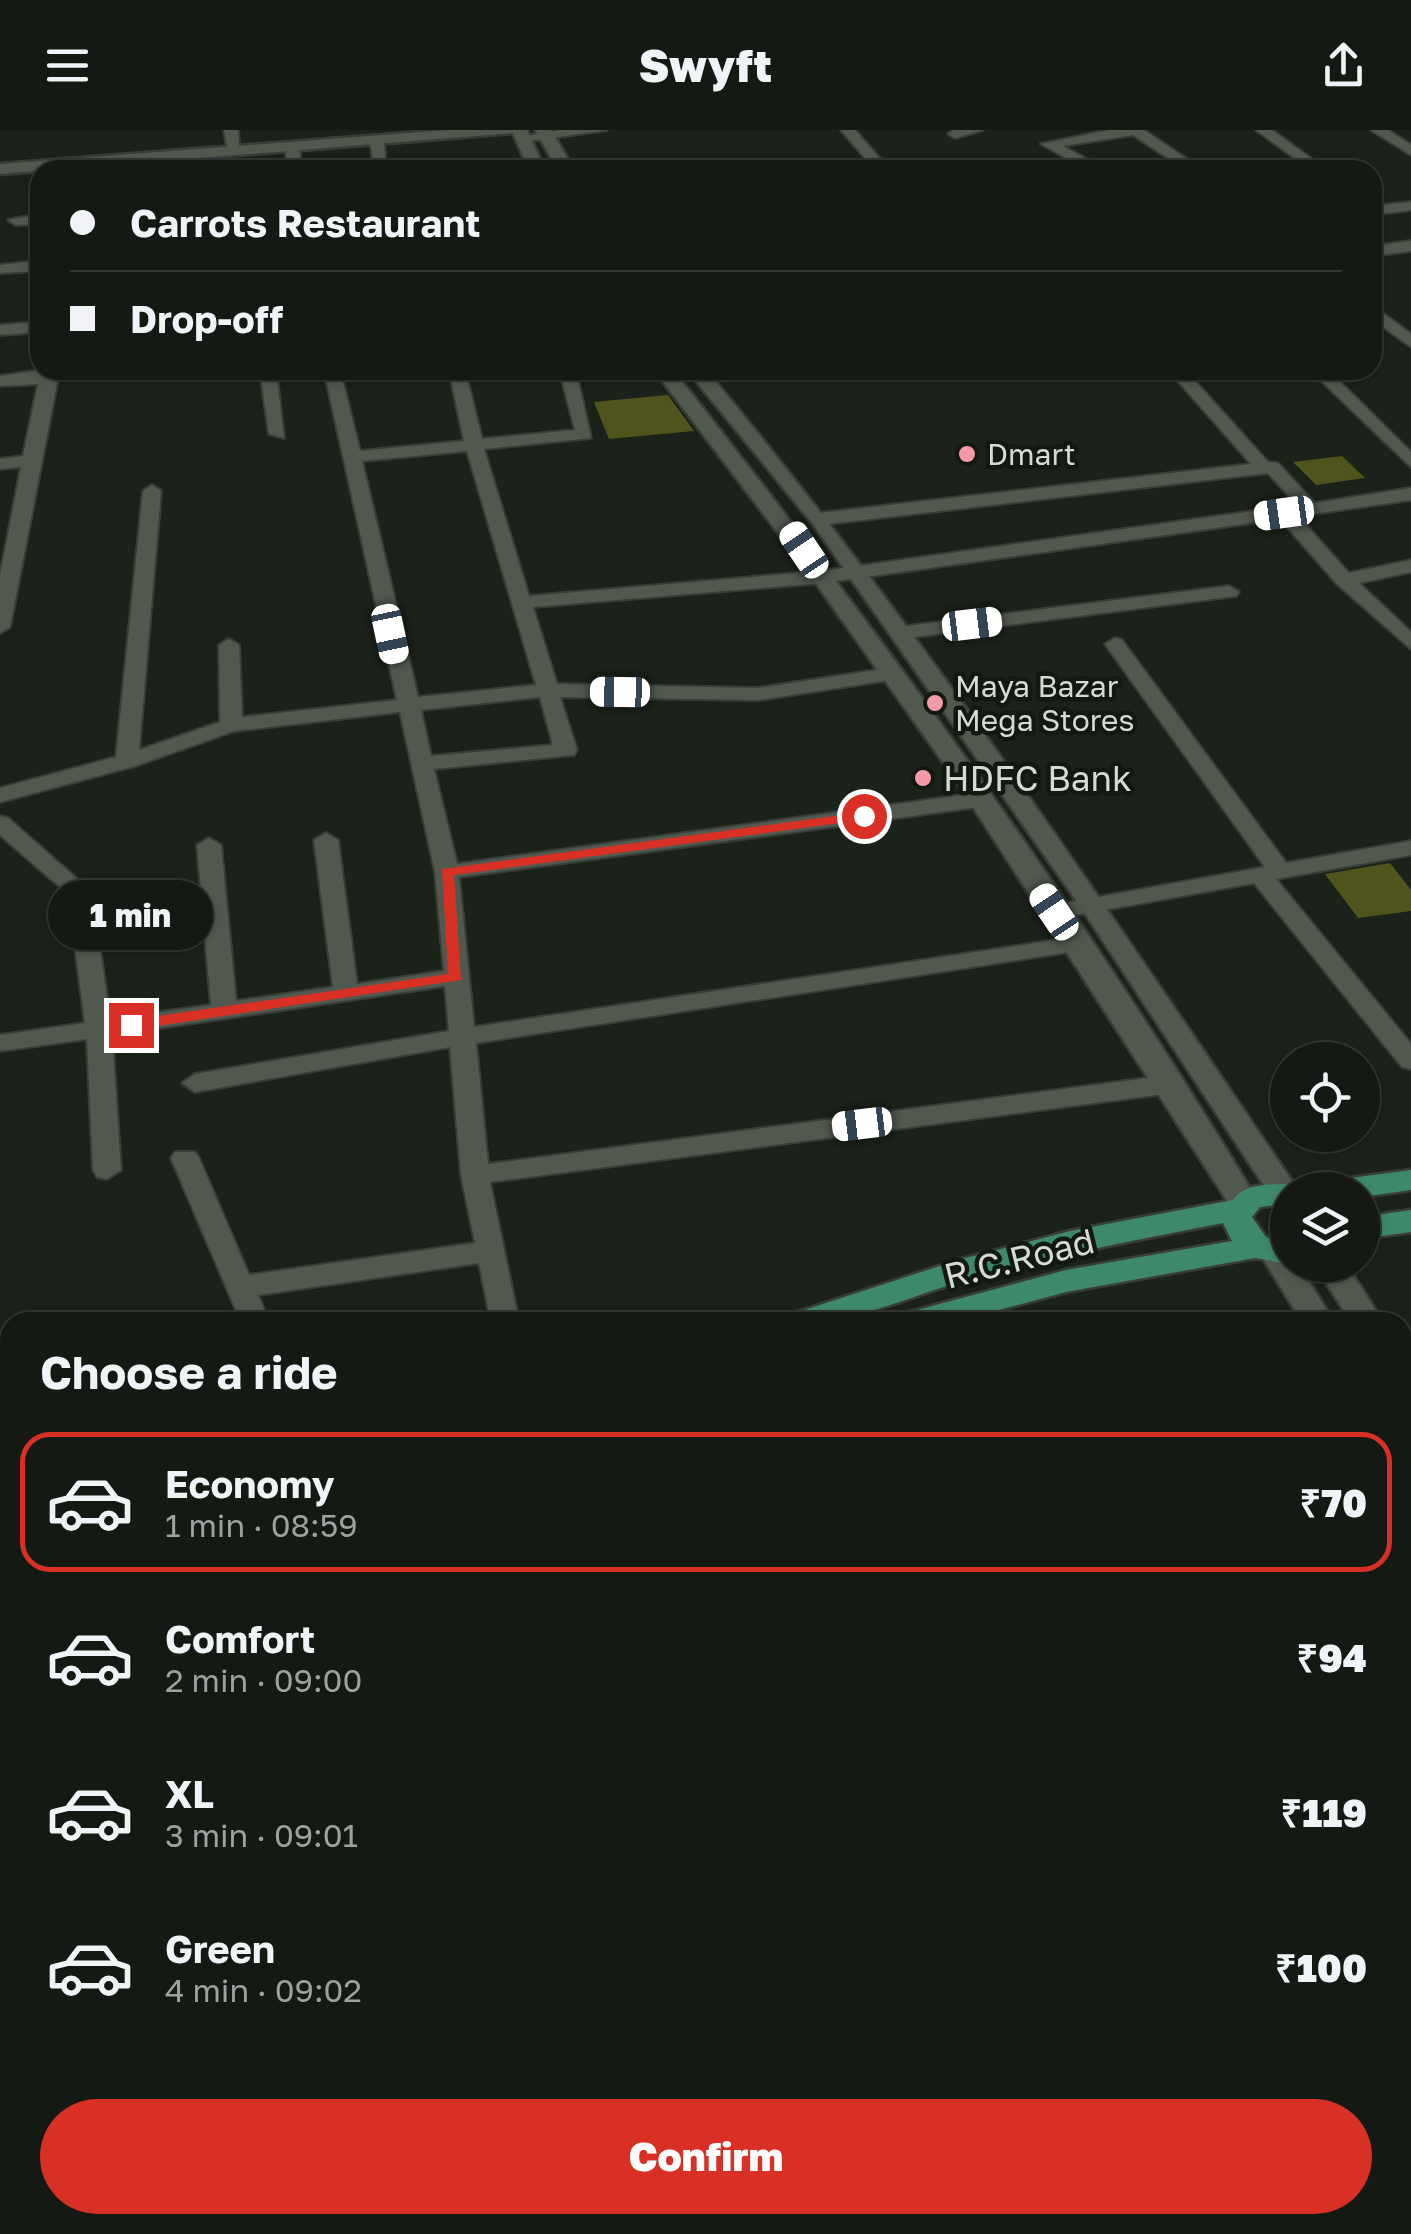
<!DOCTYPE html>
<html lang="en">
<head>
<meta charset="utf-8">
<style>
  body { margin:0; font-family:"Golos Text",sans-serif; background:#212721; color:#f1f3f6; height:100vh; display:flex; flex-direction:column; font-size:38px; white-space:nowrap }
  * { box-sizing:border-box; margin:0 }
  p { font-size:32px; color:#9da1a0 }
  .icon { flex:none; width:55px; height:55px; fill:none; stroke:currentColor; stroke-width:2; stroke-linecap:round; stroke-linejoin:round }
  .map { position:relative; flex:1; overflow:hidden }
  .side { position:absolute; left:0px; top:1182px; width:1412px; height:922px; display:flex; flex-direction:column; background:#141a13; border-radius:30px 30px 0 0; box-shadow:0 2px 8px #0004,0 0 0 2px #333833 }
  .side>* { flex:none }
  .banner { position:absolute; left:30px; top:30px; width:1352px; height:220px; border-radius:30px; box-shadow:0 2px 8px #0004,0 0 0 2px #333833; display:grid; align-content:center; height:220px; padding:0 40px; background:#141a13 }
  .buttons { position:absolute; left:1270px; top:912px; display:grid; gap:20px }
  .buttons a { display:grid; place-items:center; width:110px; height:110px; border-radius:50%; background:#141a13; box-shadow:0 2px 8px #0004,0 0 0 2px #333833; font-size:50px }
  .end { position:absolute; width:45px; height:45px; margin:-22px; border:12px solid #d93025; background:#fff; box-shadow:0 0 0 5px #fff }
  .from { border-radius:50% }
  .bubble { position:absolute; height:70px; border-radius:35px; background:#141a13; box-shadow:0 2px 8px #0004,0 0 0 2px #333833; font-size:32px; font-weight:800; line-height:70px; text-align:center }
  .car { position:absolute; width:30px; height:60px; margin:-30px -15px; border-radius:12px; box-shadow:0 0 8px 2px #0007; background:linear-gradient(#fff 24%,#345 0 40%,#fff 0 76%,#345 0 86%,#fff 0) }
  .banner b { display:flex; align-items:center; gap:35px; height:95px; font-size:38px }
  .banner b+b { border-top:2px solid #333833 }
  .banner i { width:25px; height:25px; background:#f1f3f6 }
  ul { padding:0; list-style:none }
  li { display:flex; align-items:center; gap:30px; height:140px; margin:0 20px 15px; padding:0 20px; border:5px solid transparent; border-radius:30px }
  li div { flex:1 }
  li b { display:block; font-size:38px }
  li em { font-style:normal; font-weight:800 }
  li.current { border-color:#d93025 }
  li>.icon { width:90px; height:90px; stroke-width:1.5 }
  h2 { padding:0 40px; font-size:45px; line-height:120px }
  .cta { display:flex; gap:20px; margin-top:auto; padding:20px 40px }
  .cta a { flex:1; height:115px; border-radius:60px; background:#d93025; color:#fff; font-size:40px; font-weight:800; line-height:115px; text-align:center }
  header { display:flex; justify-content:space-between; align-items:center; height:130px; padding:0 40px; background:#141a13; font-size:45px; font-weight:800 }
  .map>svg:first-child { display:block }
  .building { fill:#4f541c }
  .lines { fill:none; stroke-linecap:round; stroke-linejoin:round }
  .street-casing { stroke:#383d37; stroke-width:4 }
  .secondary-casing { stroke:#383d37; stroke-width:5 }
  .primary-casing { stroke:#383d37; stroke-width:5 }
  .street { fill:#51594f; fill-rule:evenodd }
  .secondary { fill:#51594f; fill-rule:evenodd }
  .primary { fill:#3e886c; fill-rule:evenodd }
  .route { fill:#d93025 }
  .poi-dot { fill:#f39aa8; stroke:#121910; stroke-width:4 }
  .labels { text-anchor:middle; dominant-baseline:central; stroke-width:9; stroke-linejoin:round; paint-order:stroke }
  .far-poi-label { font-size:30px; fill:#d5dad4; stroke:#121910; text-anchor:start }
  .poi-label { font-size:35px; fill:#d5dad4; stroke:#121910; text-anchor:start }
  .street-label { font-size:35px; fill:#d5dad4; stroke:#121910 }
</style>
</head>
<body>
<header><svg class="icon" aria-label="menu" viewBox="0 0 24 24"><path d="M4 6h16M4 12h16M4 18h16"/></svg>Swyft<svg class="icon" aria-label="share" viewBox="0 0 24 24"><path d="M12 15V3M7 8l5-5 5 5M5 13v7h14v-7"/></svg></header>
<div class="map">
<svg width="1411" height="2104" viewBox="0 0 1411 2104">
  <rect width="100%" height="100%" fill="#1b2219"/>
  <g class="building">
    <polygon points="668,265 694,301 609,309 594,272"/>
    <polygon points="1342,326 1365,348 1316,355 1293,332"/>
    <polygon points="1390,733 1411,760 1411,781 1358,788 1325,744"/>
  </g>
  <g class="lines">
    <g class="street-casing">
      <g id="street">
        <polygon points="224,0 238,0 240,25 228,22"/>
        <polygon points="560,0 607,0 523,12 516,8"/>
        <polygon points="841,0 855,0 890,40 875,40"/>
        <polygon points="954,0 983,0 955,8 948,4"/>
        <polygon points="1109,0 1144,0 1203,40 1186,40 1133,5 1063,16 1106,40 1088,40 1041,14"/>
        <polygon points="1256,0 1272,0 1327,40 1311,40"/>
        <polygon points="1371,0 1388,0 1411,15 1411,25"/>
        <polygon points="377,7 384,11 386,40 374,37 370,11"/>
        <polygon points="292,13 299,17 302,40 288,40 285,17"/>
        <polygon points="1411,72 1411,80 1372,85 1372,76"/>
        <polygon points="40,84 40,94 16,95 8,90"/>
        <polygon points="1411,111 1411,121 1372,126 1372,116"/>
        <polygon points="40,131 40,141 0,143 0,135"/>
        <polygon points="1372,175 1411,204 1411,217 1372,189"/>
        <polygon points="40,192 40,202 0,205 0,195"/>
        <polygon points="41,240 57,240 58,248 10,497 0,503 0,446 21,337 0,339 0,329 23,326 38,254 0,256 0,246"/>
        <polygon points="260,240 276,240 284,308 269,304"/>
        <path d="M324,240H340L360,321L464,311L449,240H465L482,309L575,300L562,250L577,246L591,308L484,319L529,466L822,441L1297,375L1268,343L819,395L810,389L819,383L1251,334L1168,240H1185L1268,332L1278,333L1315,373L1411,358V370L1298,386L1349,443L1411,430V442L1359,453L1411,502V519L1337,454L1280,389L822,453L533,477L557,554L758,558L890,538L900,544L890,550L758,570L560,567L577,620L574,625L434,639L457,734L978,663L989,670L978,677L459,747L474,897L1076,807L1088,814L1076,821L476,913L488,1034L1171,945L1184,954L1171,963L490,1052L519,1192H491L479,1133L258,1165L269,1192H241L171,1028L175,1022H195L199,1028L249,1145L475,1113L461,1045L450,917L195,962L182,953L195,944L449,901L445,856L112,905L121,1040L107,1049L97,1047L93,1040L87,909L0,921V905L85,893L68,764L0,705V686L8,688L92,762L110,889L211,875L197,715L209,708L221,715L236,871L333,857L314,710L326,703L338,710L357,854L444,841L435,742L400,582L234,601L135,636L0,672V658L116,627L143,361L152,355L161,361L139,620L220,592L219,515L229,509L239,515L242,587L397,570ZM467,321L536,555L418,567L362,331ZM540,567L553,615L431,626L421,580Z"/>
        <polygon points="1310,240 1328,240 1411,322 1411,337"/>
        <polygon points="1229,456 1239,462 1236,466 899,509 889,503 899,497"/>
        <polygon points="1115,508 1122,510 1286,733 1411,711 1411,725 1276,749 1411,914 1411,939 1402,937 1254,753 1054,789 1042,782 1054,775 1265,737 1105,514"/>
        <polygon points="10,1244 10,1266 0,1268 0,1246"/>
        <polygon points="1411,1857 1411,1893 1402,1895 1402,1859"/>
        <polygon points="267,2095 329,2095 325,2104 263,2104"/>
        <polygon points="422,2095 464,2095 467,2104 425,2104"/>
      </g>
    </g>
    <g class="secondary-casing">
      <g id="secondary">
        <polygon points="448,0 527,0 545,40 529,40 513,3 0,44 0,34"/>
        <polygon points="535,0 551,0 574,40 558,40"/>
        <path d="M654,240H673C883,506 1084,782 1259,1073L1255,1080H1233L955,649L810,445Z"/>
        <path d="M687,240H706C921,498 1107,779 1296,1057L1298,1060H1288V1074L1274,1071L1080,776L812,393Z"/>
        <polygon points="1277,1114 1288,1117 1288,1135 1299,1135 1334,1192 1302,1192 1261,1125 1266,1117"/>
        <polygon points="1315,1135 1347,1135 1383,1192 1351,1192"/>
        <polygon points="1402,1239 1411,1242 1411,1277 1402,1275"/>
        <polygon points="1402,1320 1411,1323 1411,1360 1402,1358"/>
      </g>
    </g>
    <g class="primary-casing">
      <g id="primary">
        <polygon points="1411,1040 1411,1060 1362,1067 1362,1060 1320,1060 1324,1053 1335,1050"/>
        <path d="M1288,1054L1301,1060H1288V1074L1260,1077L1252,1087L1266,1107L1288,1115V1135H1295L1255,1128L1066,1162L954,1192H897L902,1184L1066,1140L1232,1111L1223,1093C1137,1110 1051,1126 966,1150C906,1167 851,1196 787,1192L792,1184L958,1130L1070,1101L1233,1070C1246,1052 1268,1055 1288,1054Z"/>
        <polygon points="1411,1080 1411,1102 1362,1109 1362,1087"/>
        <polygon points="10,1551 10,1584 0,1588 0,1555"/>
        <polygon points="10,1598 10,1633 0,1636 0,1601"/>
      </g>
    </g>
    <use href="#street" class="street"/>
    <use href="#secondary" class="secondary"/>
    <use href="#primary" class="primary"/>
  </g>
  <polygon class="route" points="864,682 869,689 454,745 461,850 131,900 123,895 131,890 448,844 442,739"/>
  <g class="poi-dot">
    <circle cx="967" cy="324" r="10"/>
    <circle cx="935" cy="573" r="10"/>
    <circle cx="923" cy="648" r="10"/>
  </g>
  <g class="labels">
    <g class="far-poi-label">
      <text x="987" y="324">Dmart</text>
      <text x="955" y="556">Maya Bazar<tspan x="955" dy="34">Mega Stores</tspan></text>
    </g>
    <g class="poi-label">
      <text x="943" y="648">HDFC Bank</text>
    </g>
    <g class="street-label">
      <text transform="translate(1019 1128) rotate(-14)">R.C.Road</text>
    </g>
  </g>
</svg>
<div class="buttons">
<a><svg class="icon" aria-label="locate" viewBox="0 0 24 24"><circle cx="12" cy="12" r="6"/><path d="M12 2v4M12 18v4M2 12h4M18 12h4"/></svg></a>
<a><svg class="icon" aria-label="layers" viewBox="0 0 24 24"><path d="M12 4l9 5-9 5-9-5zM3 14l9 5 9-5"/></svg></a>
</div>
<i class="end from" style="left:864px;top:686px"></i>
<i class="end" style="left:131px;top:895px"></i>
<div class="bubble" style="left:48px;top:750px;width:165px">1 min</div>
<i class="car" style="left:1284px;top:383px;rotate:262deg"></i>
<i class="car" style="left:804px;top:420px;rotate:326deg"></i>
<i class="car" style="left:972px;top:494px;rotate:83deg"></i>
<i class="car" style="left:390px;top:504px;rotate:168deg"></i>
<i class="car" style="left:620px;top:562px;rotate:271deg"></i>
<i class="car" style="left:1054px;top:782px;rotate:326deg"></i>
<i class="car" style="left:862px;top:994px;rotate:263deg"></i>
<div class="banner">
<b><i class="from"></i>Carrots Restaurant</b>
<b><i></i>Drop-off</b>
</div>
<section class="side">
<h2>Choose a ride</h2>
<ul>
<li class="current"><svg class="icon" aria-label="car" viewBox="0 0 24 24"><path d="M5 17H2v-5l4-1 3-4h7l3 4 3 1v5h-3M9 17h6M6 11h13"/><circle cx="7" cy="17" r="2"/><circle cx="17" cy="17" r="2"/></svg><div><b>Economy</b><p>1 min · 08:59</p></div><em>₹70</em></li>
<li><svg class="icon" aria-label="car" viewBox="0 0 24 24"><path d="M5 17H2v-5l4-1 3-4h7l3 4 3 1v5h-3M9 17h6M6 11h13"/><circle cx="7" cy="17" r="2"/><circle cx="17" cy="17" r="2"/></svg><div><b>Comfort</b><p>2 min · 09:00</p></div><em>₹94</em></li>
<li><svg class="icon" aria-label="car" viewBox="0 0 24 24"><path d="M5 17H2v-5l4-1 3-4h7l3 4 3 1v5h-3M9 17h6M6 11h13"/><circle cx="7" cy="17" r="2"/><circle cx="17" cy="17" r="2"/></svg><div><b>XL</b><p>3 min · 09:01</p></div><em>₹119</em></li>
<li><svg class="icon" aria-label="car" viewBox="0 0 24 24"><path d="M5 17H2v-5l4-1 3-4h7l3 4 3 1v5h-3M9 17h6M6 11h13"/><circle cx="7" cy="17" r="2"/><circle cx="17" cy="17" r="2"/></svg><div><b>Green</b><p>4 min · 09:02</p></div><em>₹100</em></li>
</ul>
<div class="cta"><a>Confirm</a></div>
</section>
</div>
</body>
</html>
